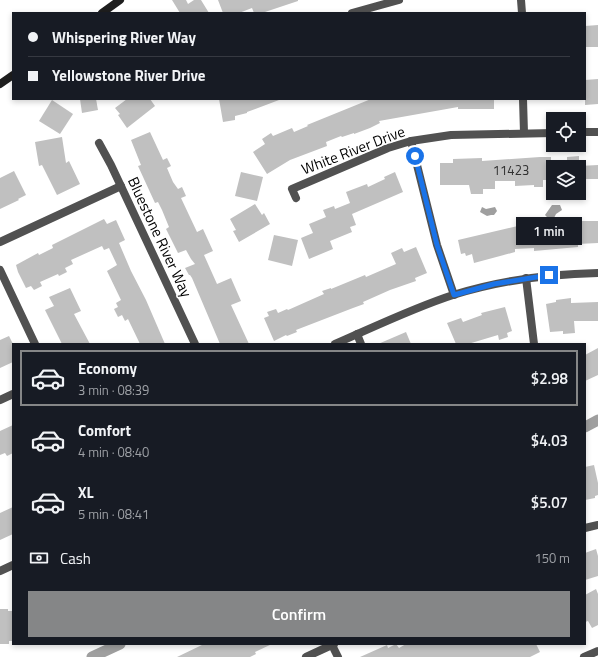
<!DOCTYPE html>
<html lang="en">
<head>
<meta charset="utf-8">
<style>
  body { margin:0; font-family:"Titillium Web",sans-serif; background:#20242c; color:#f1f3f6; height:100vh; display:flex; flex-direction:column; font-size:15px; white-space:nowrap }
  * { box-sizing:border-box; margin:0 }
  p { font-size:13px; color:#9ea1a6 }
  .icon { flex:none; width:22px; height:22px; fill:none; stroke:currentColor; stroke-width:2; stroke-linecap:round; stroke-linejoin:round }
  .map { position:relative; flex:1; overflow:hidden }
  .sheet { position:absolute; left:12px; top:343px; width:574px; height:302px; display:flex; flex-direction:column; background:#171b24; border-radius:0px; box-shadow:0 2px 6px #0003 }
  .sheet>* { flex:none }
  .hud { position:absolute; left:12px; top:12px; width:574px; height:88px; border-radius:0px; box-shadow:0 2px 6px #0003; display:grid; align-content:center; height:88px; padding:0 16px; background:#171b24 }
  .buttons { position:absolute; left:546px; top:112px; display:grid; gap:8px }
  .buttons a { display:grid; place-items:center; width:40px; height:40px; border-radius:0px; background:#171b24; box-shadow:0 2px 6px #0003; font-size:20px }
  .end { position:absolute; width:18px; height:18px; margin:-9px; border:5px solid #1a73e8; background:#fff; box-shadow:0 0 0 2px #fff }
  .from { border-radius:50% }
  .bubble { position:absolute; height:28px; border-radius:0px; background:#171b24; box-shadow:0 2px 6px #0003; font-size:13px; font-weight:600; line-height:28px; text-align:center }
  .hud b { display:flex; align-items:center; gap:14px; height:38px; font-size:15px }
  .hud b+b { border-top:1px solid #363941 }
  .hud i { width:10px; height:10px; background:#f1f3f6 }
  ul { padding:7px 0 0; list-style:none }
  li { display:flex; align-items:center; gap:12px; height:56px; margin:0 8px 6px; padding:0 8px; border:2px solid transparent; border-radius:0px }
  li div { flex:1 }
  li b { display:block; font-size:15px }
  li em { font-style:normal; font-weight:600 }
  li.current { border-color:#858687 }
  li>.icon { width:36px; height:36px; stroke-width:1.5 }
  .pay { display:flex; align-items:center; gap:10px; height:44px; padding:0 16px; font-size:15px }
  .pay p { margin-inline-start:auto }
  .cta { display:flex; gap:8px; margin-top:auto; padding:8px 16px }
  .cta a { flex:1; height:46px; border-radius:0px; background:#858687; color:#fff; font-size:16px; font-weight:600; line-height:46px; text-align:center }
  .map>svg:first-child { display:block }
  .water { fill:#9f9f9f }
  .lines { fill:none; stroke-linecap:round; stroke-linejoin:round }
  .canal { stroke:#9f9f9f; stroke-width:11 }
  .building { fill:#c0c0c0 }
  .street { stroke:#515151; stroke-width:8 }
  .secondary { stroke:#1e1e1e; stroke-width:8 }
  .route { stroke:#1a73e8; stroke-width:5 }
  .labels { text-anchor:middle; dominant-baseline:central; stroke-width:3; stroke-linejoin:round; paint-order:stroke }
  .number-label { font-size:13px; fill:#303030 }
  .street-label { font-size:15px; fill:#000; stroke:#fff }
</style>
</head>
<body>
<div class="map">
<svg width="598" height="657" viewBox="0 0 598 657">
  <rect width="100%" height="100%" fill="#fff"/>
  <g class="water">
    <polygon points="552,205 560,205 562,210 556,214 554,218 548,218 545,215"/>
    <polygon points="482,207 486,209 495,207 497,211 494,215 491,215 487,216 480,212"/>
  </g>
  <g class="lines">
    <g class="canal">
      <polyline points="585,427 598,420"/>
      <polyline points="92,657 120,644"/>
    </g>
  </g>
  <g class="building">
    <polygon points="172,0 186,0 188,4 194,0 201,0 209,13 180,13"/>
    <polygon points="218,0 298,0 298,1 262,13 254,13 252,8 239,13 223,13"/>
    <polygon points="598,25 598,47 585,47 585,26"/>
    <polygon points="598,79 598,104 585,105 585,80"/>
    <polygon points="80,99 96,99 98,110 82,113"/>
    <polygon points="127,99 150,99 155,106 127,128 118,115 120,114 115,108"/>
    <polygon points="219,99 279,99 279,100 247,112 247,113 235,116 235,120 223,122"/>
    <polygon points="371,99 494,99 494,109 458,109 458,107 379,121 380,123 370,128 354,134 354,133 342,137 341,136 326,142 327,146 290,160 267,174 253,152 265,144 262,139 271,133 273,136 292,128 294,132 308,126 307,125"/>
    <polygon points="52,100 73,114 60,134 39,121"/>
    <polygon points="150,132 163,160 167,158 171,166 167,168 173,182 178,189 182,187 186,196 181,198 197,232 203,229 213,251 204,255 217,284 231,278 241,301 231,305 249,344 220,344 192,278 190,275 189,275 185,268 195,264 191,259 186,250 178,253 166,229 169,227 162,210 158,202 155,203 138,166 141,165 131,140"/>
    <polygon points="62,137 66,163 69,161 80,184 57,195 42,165 39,166 35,142"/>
    <polygon points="579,156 579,166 598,165 598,179 579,179 579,167 567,167 567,157"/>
    <polygon points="540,157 551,157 551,180 543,180 543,187 534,187 534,185 515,186 515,181 495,181 495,189 483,189 483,194 471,194 469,185 440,185 440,163 453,163 453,159 482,158 482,161"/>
    <polygon points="14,171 26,195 18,199 19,200 0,209 0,178"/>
    <polygon points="241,172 263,177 257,201 235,196"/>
    <polygon points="395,172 403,192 352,214 356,225 350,227 352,232 330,241 333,249 309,259 301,238 313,233 309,224 326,217 323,210 334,206 335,209 350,203 346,192 367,184 368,187 385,179 384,177"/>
    <polygon points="255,204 262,215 264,213 270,224 239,242 233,231 236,230 230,219"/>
    <polygon points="570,217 570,221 598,221 598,243 578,244 578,247 534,251 534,248 515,249 515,252 474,263 472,254 466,256 465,253 461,254 458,240 518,226 518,224 542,222 543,224 561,222 560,218"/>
    <polygon points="104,219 107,224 116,220 125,240 119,243 131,271 146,300 165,344 140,344 128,319 125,321 122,315 118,317 114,309 118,307 116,303 121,300 107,271 117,265 109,248 104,250 102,246 71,260 73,264 65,268 67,272 59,276 58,274 40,282 42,286 34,290 31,286 26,288 18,272 16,265 38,253 39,255 53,248 52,245"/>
    <polygon points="274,235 298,240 292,266 268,260"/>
    <polygon points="416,247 427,273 415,278 416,281 390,290 363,302 364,304 353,308 296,330 297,332 287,336 286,335 274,341 264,318 269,316 267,312 276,309 278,313 287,309 288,310 324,294 322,291 331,288 331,289 365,275 366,277 396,264 391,253 402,248 404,252"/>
    <polygon points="70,288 81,311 74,314 90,344 62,344 45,310 54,306 49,297"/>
    <polygon points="571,298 571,303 598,302 598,321 574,321 575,333 563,334 563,331 550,332 546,304 556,302 556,300"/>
    <polygon points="505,307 512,331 507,333 508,337 499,340 498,335 468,344 456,344 447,323 461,318 463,322 482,315 481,313"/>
    <polygon points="406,332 411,344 378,344"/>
    <polygon points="9,336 13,344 13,362 0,368 0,340"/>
    <polygon points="598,348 598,375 585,381 585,355"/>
    <polygon points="13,425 13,453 7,456 5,453 0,455 0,431"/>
    <polygon points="594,465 598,483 598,495 595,496 595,498 585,500 585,467"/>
    <polygon points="13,507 13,534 0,540 0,513"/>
    <polygon points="596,549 598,556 598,576 585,580 585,553"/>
    <polygon points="596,589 598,594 598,625 592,628 588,621 585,622 585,595"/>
    <polygon points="0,609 8,609 8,611 13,611 13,641 9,641 9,644 0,644"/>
    <polygon points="204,644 272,644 255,652 256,654 250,657 177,657"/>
    <polygon points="396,644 399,648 406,644 536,644 540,652 530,657 360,657 387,645 388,648"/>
  </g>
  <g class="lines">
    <g class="street">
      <polyline points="521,0 522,13"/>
      <polyline points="352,13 399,0"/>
      <polyline points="523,99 524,133"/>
      <polyline points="579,132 598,132"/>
      <polyline points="411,141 437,245 454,295"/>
      <polyline points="99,143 111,165 195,344"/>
      <polyline points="296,198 292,189 388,148 411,141 451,135 553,133"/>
      <polyline points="0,242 121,186"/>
      <polyline points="0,270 35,344"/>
      <polyline points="526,278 534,344"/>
      <polyline points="357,334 361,344"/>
      <path d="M335,344C374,327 413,308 453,295C501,280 549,274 598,273"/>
      <polyline points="0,400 13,394"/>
      <polyline points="585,528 598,525"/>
      <polyline points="0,571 13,565"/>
      <polyline points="332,645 338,657"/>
      <polyline points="306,657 334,644"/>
      <polyline points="584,657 598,651"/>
    </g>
    <g class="secondary">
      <polyline points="102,13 120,0"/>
      <polyline points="0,84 13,75"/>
    </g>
  </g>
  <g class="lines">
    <polyline class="route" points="415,156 437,245 454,295 494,284 549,275"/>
  </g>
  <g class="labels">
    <g class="number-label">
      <text x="511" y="170">11423</text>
    </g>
    <g class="street-label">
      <text transform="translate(353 150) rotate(-21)">White River Drive</text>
      <text transform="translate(160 237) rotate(65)">Bluestone River Way</text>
    </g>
  </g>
</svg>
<div class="buttons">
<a><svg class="icon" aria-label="locate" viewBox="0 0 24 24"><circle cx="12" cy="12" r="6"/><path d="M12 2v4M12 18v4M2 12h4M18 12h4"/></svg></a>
<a><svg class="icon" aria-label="layers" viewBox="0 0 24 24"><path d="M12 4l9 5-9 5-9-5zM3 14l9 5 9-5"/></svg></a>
</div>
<i class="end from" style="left:415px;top:156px"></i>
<i class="end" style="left:549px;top:275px"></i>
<div class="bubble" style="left:516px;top:217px;width:66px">1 min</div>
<div class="hud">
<b><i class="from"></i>Whispering River Way</b>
<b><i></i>Yellowstone River Drive</b>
</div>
<section class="sheet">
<ul>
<li class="current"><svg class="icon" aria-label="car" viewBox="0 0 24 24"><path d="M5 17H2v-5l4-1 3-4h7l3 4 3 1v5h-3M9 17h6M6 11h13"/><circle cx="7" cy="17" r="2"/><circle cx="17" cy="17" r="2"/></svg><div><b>Economy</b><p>3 min · 08:39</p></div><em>$2.98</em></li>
<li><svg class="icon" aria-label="car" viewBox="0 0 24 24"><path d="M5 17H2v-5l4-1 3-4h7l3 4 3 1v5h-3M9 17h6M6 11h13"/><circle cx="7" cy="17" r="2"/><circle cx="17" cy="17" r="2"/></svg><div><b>Comfort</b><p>4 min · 08:40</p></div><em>$4.03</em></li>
<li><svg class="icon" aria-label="car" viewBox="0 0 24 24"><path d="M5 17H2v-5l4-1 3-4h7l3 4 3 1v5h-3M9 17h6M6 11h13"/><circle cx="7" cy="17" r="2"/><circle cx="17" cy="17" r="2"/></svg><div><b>XL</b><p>5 min · 08:41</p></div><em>$5.07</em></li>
</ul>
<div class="pay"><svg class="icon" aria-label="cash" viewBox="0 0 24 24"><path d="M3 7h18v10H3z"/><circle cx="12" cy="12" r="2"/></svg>Cash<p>150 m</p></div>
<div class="cta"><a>Confirm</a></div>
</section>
</div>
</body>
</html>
